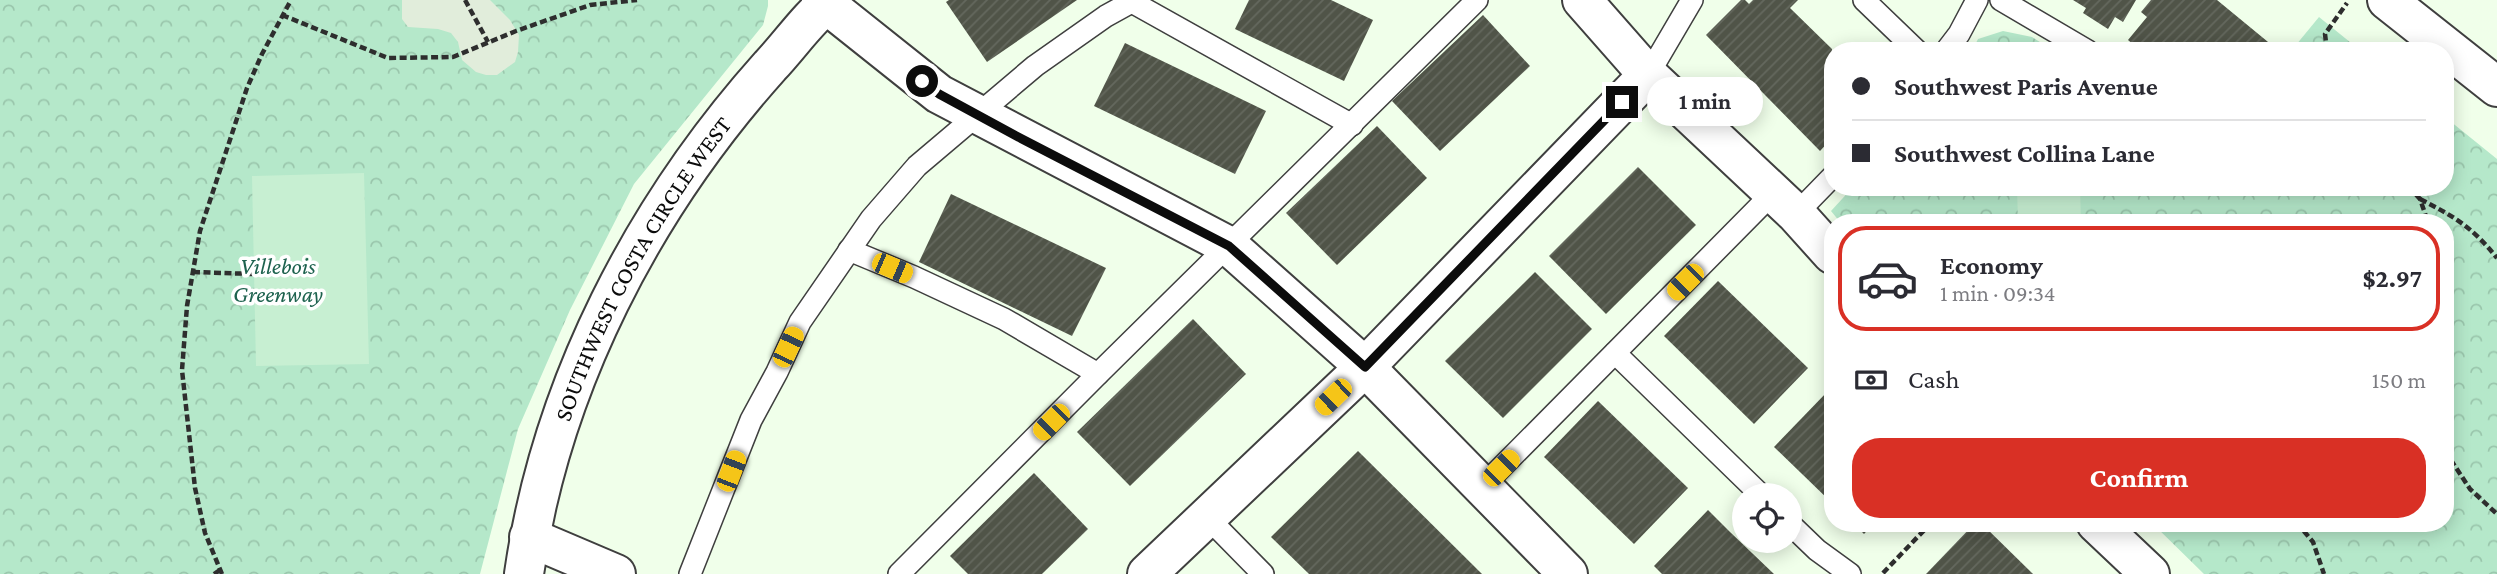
<!DOCTYPE html>
<html lang="en">
<head>
<meta charset="utf-8">
<style>
  body { margin:0; font-family:"Crimson Pro",serif; background:#f7f7f7; color:#2b2b33; height:100vh; display:flex; flex-direction:column; font-size:26px; white-space:nowrap }
  * { box-sizing:border-box; margin:0 }
  p { font-size:23px; color:#7c7c81 }
  .icon { flex:none; width:38px; height:38px; fill:none; stroke:currentColor; stroke-width:2; stroke-linecap:round; stroke-linejoin:round }
  .map { position:relative; flex:1; overflow:hidden }
  .side { position:absolute; left:1824px; top:214px; width:630px; height:318px; display:flex; flex-direction:column; background:#fff; border-radius:28px; box-shadow:0 4px 18px #0003 }
  .side>* { flex:none }
  .guide { position:absolute; left:1824px; top:42px; width:630px; height:154px; border-radius:28px; box-shadow:0 4px 18px #0003; display:grid; align-content:center; height:154px; padding:0 28px; background:#fff }
  .fabs { position:absolute; left:1732px; top:483px; display:grid; gap:14px }
  .fabs a { display:grid; place-items:center; width:70px; height:70px; border-radius:50%; background:#fff; box-shadow:0 4px 18px #0003; font-size:35px }
  .end { position:absolute; width:32px; height:32px; margin:-16px; border:9px solid #0c0c0c; background:#fff; box-shadow:0 0 0 4px #fff }
  .from { border-radius:50% }
  .bubble { position:absolute; height:49px; border-radius:24px; background:#fff; box-shadow:0 4px 18px #0003; font-size:23px; font-weight:700; line-height:49px; text-align:center }
  .car { position:absolute; width:21px; height:42px; margin:-21px -10px; border-radius:9px; box-shadow:0 0 5px 2px #0007; background:linear-gradient(#f5c518 24%,#345 0 40%,#f5c518 0 76%,#345 0 86%,#f5c518 0) }
  .guide b { display:flex; align-items:center; gap:24px; height:66px; font-size:26px }
  .guide b+b { border-top:2px solid #e1e1e2 }
  .guide i { width:18px; height:18px; background:#2b2b33 }
  ul { padding:12px 0 0; list-style:none }
  li { display:flex; align-items:center; gap:21px; height:105px; margin:0 14px 10px; padding:0 14px; border:4px solid #e1e1e2; border-radius:28px }
  li div { flex:1 }
  li b { display:block; font-size:26px }
  li em { font-style:normal; font-weight:700 }
  li.active { border-color:#d93025 }
  li>.icon { width:63px; height:63px; stroke-width:1.5 }
  .pay { display:flex; align-items:center; gap:18px; height:77px; padding:0 28px; font-size:26px }
  .pay p { margin-inline-start:auto }
  .cta { display:flex; gap:14px; margin-top:auto; padding:14px 28px }
  .cta a { flex:1; height:80px; border-radius:28px; background:#d93025; color:#fff; font-size:28px; font-weight:700; line-height:80px; text-align:center }
  .map>svg:first-child { display:block }
  .park { fill:url(#park-crowns) }
  .pitch { fill:#c7efd2 }
  .plaza { fill:#e1eddb }
  .building { fill:url(#building-hatch) }
  .lines { fill:none; stroke-linecap:round; stroke-linejoin:round }
  .service-casing { stroke:#3f3f3f; stroke-width:24 }
  .minor-casing { stroke:#3f3f3f; stroke-width:42 }
  .tertiary-casing { stroke:#3f3f3f; stroke-width:42 }
  .path { stroke:#2e2e2e; stroke-width:4.5; stroke-dasharray:7 3.5; stroke-linecap:butt }
  .service { stroke:#fff; stroke-width:21 }
  .minor { stroke:#fff; stroke-width:38 }
  .tertiary { stroke:#fff; stroke-width:38 }
  .route { stroke:#0c0c0c; stroke-width:9 }
  .labels { text-anchor:middle; dominant-baseline:central; stroke-width:7; stroke-linejoin:round; paint-order:stroke }
  .park-label { font-size:24px; font-style:italic; fill:#1d624e; stroke:#fff }
  .street-label { font-size:24px; fill:#0c0c0c; stroke:#fff }
</style>
</head>
<body>
<div class="map">
<svg width="2497" height="574" viewBox="0 0 2497 574">
  <defs>
    <pattern id="park-crowns" width="20" height="18" patternUnits="userSpaceOnUse" patternTransform="scale(1.75)"><rect width="20" height="18" fill="#b5e8ca"/><path d="M2 6a3 3 0 1 1 6 0M12 15a3 3 0 1 1 6 0" fill="none" stroke="#9ac6ac"/></pattern>
    <pattern id="building-hatch" width="6" height="6" patternUnits="userSpaceOnUse" patternTransform="scale(1.75)"><rect width="6" height="6" fill="#505448"/><path d="M-1 1l2-2M0 6l6-6M5 7l2-2" fill="none" stroke="#64685e"/></pattern>
  </defs>
  <rect width="100%" height="100%" fill="#f0ffea"/>
  <g class="park">
    <polygon points="0,0 768,0 768,6 763,25 634,184 570,310 518,429 480,574 0,574"/>
    <polygon points="2319,17 2361,51 2291,51"/>
    <polygon points="2003,31 2032,37 2054,51 1972,51 1978,39"/>
    <polygon points="2445,117 2497,159 2497,574 2204,574 2152,523 2445,523 2445,222 1840,222 1831,211 1853,187 2445,187"/>
  </g>
  <g class="pitch">
    <polygon points="364,173 369,364 256,366 252,176"/>
    <polygon points="2017,187 2080,187 2081,222 2018,222"/>
  </g>
  <polygon class="plaza" points="402,0 490,0 510,20 519,35 518,52 515,62 497,75 486,75 476,72 462,60 458,42 451,33 438,29 408,27 402,19"/>
  <g class="building">
    <polygon points="949,0 1077,0 987,62 946,2"/>
    <polygon points="1249,0 1331,0 1373,20 1344,81 1235,29"/>
    <polygon points="1741,0 1745,0 1749,4 1753,0 1798,0 1790,8 1832,49 1832,138 1820,151 1706,35"/>
    <polygon points="2073,0 2136,0 2123,22 2115,17 2108,29 2083,13 2086,8"/>
    <polygon points="2151,0 2217,0 2279,51 2141,51 2128,40 2147,17 2141,12"/>
    <polygon points="1483,15 1530,66 1440,151 1392,101"/>
    <polygon points="1125,43 1266,111 1235,174 1094,106"/>
    <polygon points="1377,126 1427,178 1337,265 1286,213"/>
    <polygon points="1638,167 1696,225 1606,314 1549,256"/>
    <polygon points="951,194 1106,268 1072,336 919,262"/>
    <polygon points="1535,272 1592,329 1503,418 1445,361"/>
    <polygon points="1718,281 1808,368 1754,424 1664,336"/>
    <polygon points="1193,319 1246,374 1130,486 1077,432"/>
    <polygon points="1828,391 1832,395 1832,503 1774,447"/>
    <polygon points="1598,401 1688,488 1634,544 1544,457"/>
    <polygon points="1358,451 1482,574 1309,574 1271,537"/>
    <polygon points="1034,473 1088,529 1042,574 968,574 950,556"/>
    <polygon points="1708,510 1730,532 1774,574 1662,574 1654,566"/>
    <polygon points="1853,523 1874,523 1864,534"/>
    <polygon points="1975,523 1981,523 2033,574 1926,574"/>
  </g>
  <g class="lines">
    <g class="service-casing">
      <g id="service">
        <polyline points="1864,0 1917,51"/>
        <polyline points="2001,0 2088,51"/>
        <polyline points="1132,2 1352,125"/>
        <polyline points="1946,51 1959,34 1977,0"/>
        <polyline points="1648,75 1692,0"/>
        <polyline points="1796,214 1832,177"/>
        <polyline points="849,250 914,277 1004,319 1098,374"/>
        <polyline points="1615,353 1761,495"/>
        <polyline points="1482,487 1774,192"/>
        <polyline points="1207,517 1263,574"/>
        <polyline points="1790,524 1817,550 1850,574"/>
        <polyline points="690,574 751,420 777,372 800,322 871,219 917,166 1035,66 1106,16 1135,0"/>
        <polyline points="899,574 1098,374 1477,0"/>
      </g>
    </g>
    <g class="minor-casing">
      <g id="minor">
        <polyline points="821,0 939,94 1229,246 1365,367 1568,574"/>
        <polyline points="1582,0 1648,75 1796,214 1832,254"/>
        <polyline points="2096,523 2150,574"/>
        <polyline points="529,537 616,574"/>
        <polyline points="1147,574 1365,367 1648,75"/>
      </g>
    </g>
    <g class="tertiary-casing">
      <g id="tertiary">
        <polyline points="2387,0 2497,87"/>
        <path id="s1" d="M524,574C551,385 643,208 770,66C790,45 808,18 831,0"/>
      </g>
    </g>
    <g class="path">
      <polyline points="465,0 488,42"/>
      <polyline points="282,15 388,58 453,57 516,31 590,5 637,0"/>
      <polyline points="2327,51 2325,34 2347,3"/>
      <polyline points="2409,187 2420,199 2428,222"/>
      <path d="M2420,199C2455,217 2472,227 2497,258"/>
      <polyline points="193,272 254,274"/>
      <polyline points="2445,451 2470,489 2497,514"/>
      <polyline points="2297,523 2313,542 2324,574"/>
      <polyline points="2316,523 2339,523"/>
      <polyline points="1883,573 1931,523"/>
      <polyline points="214,574 220,570"/>
      <polyline points="222,574 205,533 195,488 182,370 187,306 200,231 247,88 262,54 291,0"/>
    </g>
    <use href="#service" class="service"/>
    <use href="#minor" class="minor"/>
    <use href="#tertiary" class="tertiary"/>
  </g>
  <g class="lines">
    <polyline class="route" points="922,81 939,94 1022,139 1229,246 1365,367 1622,102"/>
  </g>
  <g class="labels">
    <g class="park-label">
      <text x="278" y="265">Villebois<tspan x="278" dy="28">Greenway</tspan></text>
    </g>
    <g class="street-label">
      <text stroke="none"><textPath href="#s1" startOffset="331">SOUTHWEST COSTA CIRCLE WEST</textPath></text>
    </g>
  </g>
</svg>
<div class="fabs">
<a><svg class="icon" aria-label="locate" viewBox="0 0 24 24"><circle cx="12" cy="12" r="6"/><path d="M12 2v4M12 18v4M2 12h4M18 12h4"/></svg></a>
</div>
<i class="end from" style="left:922px;top:81px"></i>
<i class="end" style="left:1622px;top:102px"></i>
<div class="bubble" style="left:1647px;top:77px;width:116px">1 min</div>
<i class="car" style="left:892px;top:268px;rotate:113deg"></i>
<i class="car" style="left:1685px;top:282px;rotate:225deg"></i>
<i class="car" style="left:788px;top:347px;rotate:25deg"></i>
<i class="car" style="left:1333px;top:397px;rotate:226deg"></i>
<i class="car" style="left:1051px;top:422px;rotate:225deg"></i>
<i class="car" style="left:1501px;top:468px;rotate:45deg"></i>
<i class="car" style="left:731px;top:471px;rotate:21deg"></i>
<div class="guide">
<b><i class="from"></i>Southwest Paris Avenue</b>
<b><i></i>Southwest Collina Lane</b>
</div>
<section class="side">
<ul>
<li class="active"><svg class="icon" aria-label="car" viewBox="0 0 24 24"><path d="M5 17H2v-5l4-1 3-4h7l3 4 3 1v5h-3M9 17h6M6 11h13"/><circle cx="7" cy="17" r="2"/><circle cx="17" cy="17" r="2"/></svg><div><b>Economy</b><p>1 min · 09:34</p></div><em>$2.97</em></li>
</ul>
<div class="pay"><svg class="icon" aria-label="cash" viewBox="0 0 24 24"><path d="M3 7h18v10H3z"/><circle cx="12" cy="12" r="2"/></svg>Cash<p>150 m</p></div>
<div class="cta"><a>Confirm</a></div>
</section>
</div>
</body>
</html>
